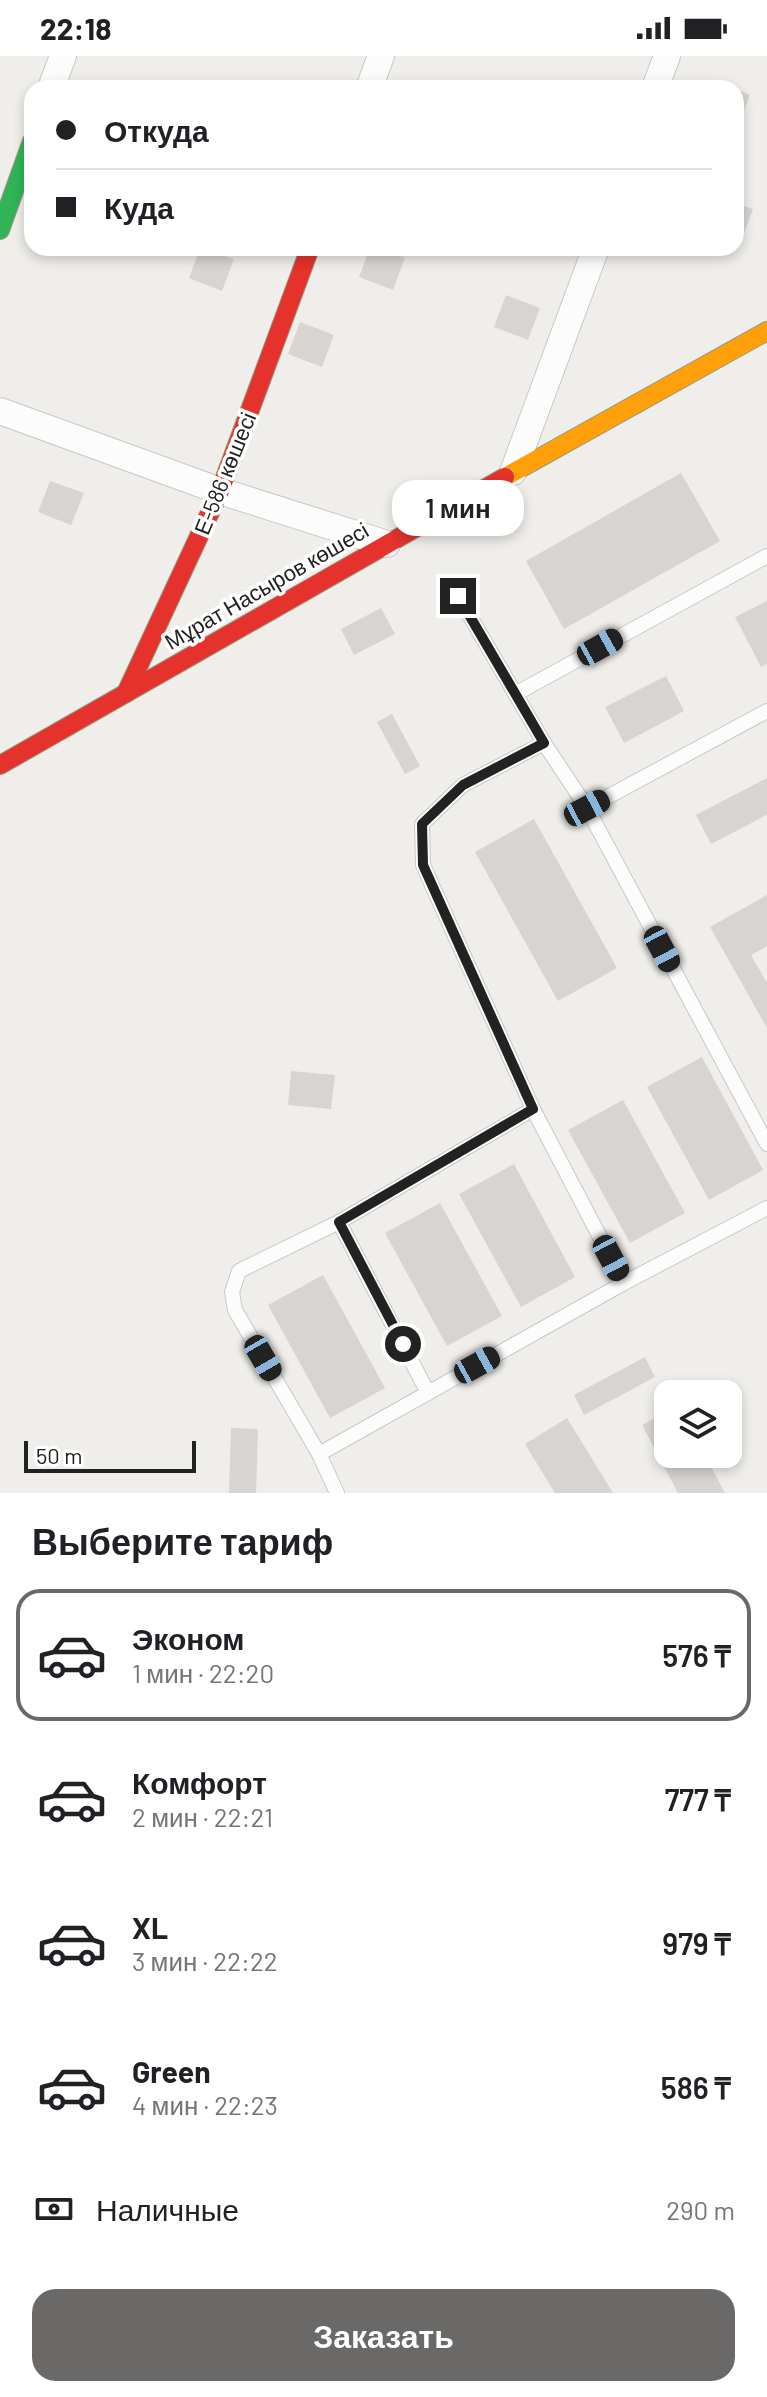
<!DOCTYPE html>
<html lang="ru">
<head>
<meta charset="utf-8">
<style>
  body { margin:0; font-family:Barlow,sans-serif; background:#f6f6f6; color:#202124; height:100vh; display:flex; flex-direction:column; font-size:30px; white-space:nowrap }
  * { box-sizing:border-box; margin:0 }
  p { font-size:26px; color:#757577 }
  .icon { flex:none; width:44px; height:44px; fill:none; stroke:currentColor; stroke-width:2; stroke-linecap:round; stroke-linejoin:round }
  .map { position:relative; height:1437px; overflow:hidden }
  .sheet { display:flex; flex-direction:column; background:#fff; flex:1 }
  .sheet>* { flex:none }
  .guide { position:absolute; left:24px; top:24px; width:720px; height:176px; border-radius:24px; box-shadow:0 4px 12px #0003; display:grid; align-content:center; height:176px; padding:0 32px; background:#fff }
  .buttons { position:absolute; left:654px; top:1324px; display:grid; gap:16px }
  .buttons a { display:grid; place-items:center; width:88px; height:88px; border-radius:16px; background:#fff; box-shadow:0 4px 12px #0003; font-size:40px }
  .scale { position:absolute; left:24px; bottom:20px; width:172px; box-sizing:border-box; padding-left:8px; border:4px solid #222; border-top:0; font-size:22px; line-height:28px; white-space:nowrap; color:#222; -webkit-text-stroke:6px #fff; paint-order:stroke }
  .end { position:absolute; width:36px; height:36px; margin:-18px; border:10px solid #222; background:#fff; box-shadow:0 0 0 4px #fff }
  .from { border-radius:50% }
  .bubble { position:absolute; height:56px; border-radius:24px; background:#fff; box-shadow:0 4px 12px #0003; font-size:26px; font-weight:600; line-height:56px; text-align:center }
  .car { position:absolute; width:24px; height:48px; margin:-24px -12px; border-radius:10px; box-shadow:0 0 6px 2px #0007; background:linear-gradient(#222 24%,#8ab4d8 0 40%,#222 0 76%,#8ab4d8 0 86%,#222 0) }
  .guide b { display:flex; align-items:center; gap:28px; height:76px; font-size:30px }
  .guide b+b { border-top:2px solid #e0e0e0 }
  .guide i { width:20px; height:20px; background:#202124 }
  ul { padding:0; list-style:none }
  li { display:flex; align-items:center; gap:24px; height:132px; margin:0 16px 12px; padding:0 16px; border:4px solid transparent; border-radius:24px }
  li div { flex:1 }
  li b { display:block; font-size:30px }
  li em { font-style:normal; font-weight:600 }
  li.on { border-color:#6a6968 }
  li>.icon { width:72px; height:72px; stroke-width:1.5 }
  h2 { padding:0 32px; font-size:36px; line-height:96px }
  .pay { display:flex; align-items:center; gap:20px; height:88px; padding:0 32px; font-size:30px }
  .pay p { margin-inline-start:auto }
  .cta { display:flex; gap:16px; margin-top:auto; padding:16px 32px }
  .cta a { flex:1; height:92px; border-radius:24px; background:#6a6968; color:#fff; font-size:32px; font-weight:600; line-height:92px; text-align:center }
  .status { display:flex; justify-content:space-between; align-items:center; height:56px; padding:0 40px; background:#fff; direction:ltr }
  .status svg { height:22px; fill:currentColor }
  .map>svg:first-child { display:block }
  .building { fill:#d7d4d2 }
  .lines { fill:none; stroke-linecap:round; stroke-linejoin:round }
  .lane-casing { stroke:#c9c8c7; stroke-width:16 }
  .street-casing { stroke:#c9c8c7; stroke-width:28 }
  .fast-casing { stroke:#999a82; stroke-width:20 }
  .slow-casing { stroke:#999a82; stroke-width:20 }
  .jam-casing { stroke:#999a82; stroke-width:20 }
  .lane { stroke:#fdfcfc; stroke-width:14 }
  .street { stroke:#fdfcfc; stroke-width:26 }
  .fast { stroke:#30b455; stroke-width:18 }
  .slow { stroke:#ff9f0a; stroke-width:18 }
  .jam { stroke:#e5322d; stroke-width:18 }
  .route { stroke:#222; stroke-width:10 }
  .labels { text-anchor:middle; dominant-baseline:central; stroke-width:7; stroke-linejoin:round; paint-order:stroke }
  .street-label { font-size:22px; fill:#222; stroke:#fff }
</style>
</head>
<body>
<div class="status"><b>22:18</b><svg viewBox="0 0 49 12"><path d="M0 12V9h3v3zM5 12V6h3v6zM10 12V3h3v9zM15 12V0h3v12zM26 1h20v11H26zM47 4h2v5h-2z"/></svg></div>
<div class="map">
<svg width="767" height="1437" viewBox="0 0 767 1437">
  <rect width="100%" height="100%" fill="#f0eeeb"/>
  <g class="building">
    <polygon points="736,33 750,39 736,75"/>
    <polygon points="736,147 753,153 741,185 736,183"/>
    <polygon points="200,192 234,203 222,235 189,222"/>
    <polygon points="370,192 379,192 405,202 393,234 359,221"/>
    <polygon points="506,239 540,252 528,284 494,271"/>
    <polygon points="300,266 334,279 322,311 288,298"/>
    <polygon points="681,417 720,485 564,573 526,505"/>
    <polygon points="50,425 84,437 71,469 38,456"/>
    <polygon points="767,545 767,608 761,611 735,561"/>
    <polygon points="381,552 395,578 354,599 341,573"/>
    <polygon points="666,620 684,655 624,687 605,651"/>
    <polygon points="392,658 420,710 405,718 377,666"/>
    <polygon points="767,722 767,759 711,788 696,759"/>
    <polygon points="534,763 617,912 558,945 475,796"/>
    <polygon points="767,839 767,890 751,899 767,927 767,972 710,871"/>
    <polygon points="702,1001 763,1114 709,1144 647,1031"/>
    <polygon points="291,1015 335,1019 331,1053 288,1049"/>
    <polygon points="623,1044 685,1157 630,1187 568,1074"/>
    <polygon points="514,1108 575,1221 521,1251 459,1138"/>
    <polygon points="440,1147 502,1260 447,1290 385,1177"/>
    <polygon points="323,1219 385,1332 330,1362 268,1249"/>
    <polygon points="645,1301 655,1321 584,1359 574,1339"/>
    <polygon points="668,1355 668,1398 704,1398 725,1437 678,1437 642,1369"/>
    <polygon points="567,1362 613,1437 555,1437 525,1388"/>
    <polygon points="231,1372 258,1373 256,1437 229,1437"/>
  </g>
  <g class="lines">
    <g class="lane-casing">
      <g id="lane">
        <polyline points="458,540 544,687 587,752 767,1088"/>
        <polyline points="517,637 767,500"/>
        <polyline points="587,752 767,655"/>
        <polyline points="533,1053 624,1227"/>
        <polyline points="428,1337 339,1166 533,1053 423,809 422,768 463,729 544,687"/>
        <polyline points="319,1398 624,1227 767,1152"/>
        <polyline points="337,1437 319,1398 235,1254 232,1236 239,1215 339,1166"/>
      </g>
    </g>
    <g class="street-casing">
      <g id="street">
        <polyline points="51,32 63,0"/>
        <polyline points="369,32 381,0"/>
        <polyline points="655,32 667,0"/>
        <polyline points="0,355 220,435 387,488"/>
        <polyline points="513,416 596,192"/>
      </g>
    </g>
    <g class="fast-casing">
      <polyline id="fast" points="0,174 32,85"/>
    </g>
    <g class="slow-casing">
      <polyline id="slow" points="505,421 767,275"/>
    </g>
    <g class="jam-casing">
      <g id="jam">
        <polyline points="126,637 220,435 310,192"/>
        <polyline points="0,709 505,421"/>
      </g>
    </g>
    <use href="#lane" class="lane"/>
    <use href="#street" class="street"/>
    <use href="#fast" class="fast"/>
    <use href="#slow" class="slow"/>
    <use href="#jam" class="jam"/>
  </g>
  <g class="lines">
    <polyline class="route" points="403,1288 339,1166 533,1053 423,809 422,768 463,729 544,687 458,540"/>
  </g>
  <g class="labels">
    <g class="street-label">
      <text transform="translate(224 417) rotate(-68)">Е-586 көшесі</text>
      <text transform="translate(266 529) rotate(-30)">Мұрат Насыров көшесі</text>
    </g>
  </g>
</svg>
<div class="buttons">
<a><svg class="icon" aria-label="layers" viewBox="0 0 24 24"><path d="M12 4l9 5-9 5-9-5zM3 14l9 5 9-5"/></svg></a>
</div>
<div class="scale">50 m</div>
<i class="end from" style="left:403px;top:1288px"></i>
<i class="end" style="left:458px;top:540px"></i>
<div class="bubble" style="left:392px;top:424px;width:132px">1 мин</div>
<i class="car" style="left:600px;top:591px;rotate:61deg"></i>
<i class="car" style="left:587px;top:752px;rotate:62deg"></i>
<i class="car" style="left:662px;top:893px;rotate:152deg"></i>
<i class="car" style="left:611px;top:1202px;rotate:152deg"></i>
<i class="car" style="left:263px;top:1302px;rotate:150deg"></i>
<i class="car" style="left:477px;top:1309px;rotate:61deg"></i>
<div class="guide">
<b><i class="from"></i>Откуда</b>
<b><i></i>Куда</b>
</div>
</div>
<section class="sheet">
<h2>Выберите тариф</h2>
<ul>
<li class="on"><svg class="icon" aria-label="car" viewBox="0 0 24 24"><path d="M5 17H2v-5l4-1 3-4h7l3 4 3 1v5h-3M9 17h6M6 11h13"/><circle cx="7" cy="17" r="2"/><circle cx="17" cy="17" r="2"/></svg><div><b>Эконом</b><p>1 мин · 22:20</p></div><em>576 ₸</em></li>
<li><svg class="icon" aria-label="car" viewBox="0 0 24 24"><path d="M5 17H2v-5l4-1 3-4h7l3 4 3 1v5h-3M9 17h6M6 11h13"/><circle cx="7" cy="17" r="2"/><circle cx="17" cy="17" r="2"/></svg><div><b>Комфорт</b><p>2 мин · 22:21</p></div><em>777 ₸</em></li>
<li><svg class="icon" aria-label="car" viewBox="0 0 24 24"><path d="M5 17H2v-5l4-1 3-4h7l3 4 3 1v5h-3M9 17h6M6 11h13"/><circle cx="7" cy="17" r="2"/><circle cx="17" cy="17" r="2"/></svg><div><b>XL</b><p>3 мин · 22:22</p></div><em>979 ₸</em></li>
<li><svg class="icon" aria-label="car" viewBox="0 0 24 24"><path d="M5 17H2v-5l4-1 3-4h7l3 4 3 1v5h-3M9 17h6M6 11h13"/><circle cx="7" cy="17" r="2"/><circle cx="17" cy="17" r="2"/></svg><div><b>Green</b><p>4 мин · 22:23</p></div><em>586 ₸</em></li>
</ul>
<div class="pay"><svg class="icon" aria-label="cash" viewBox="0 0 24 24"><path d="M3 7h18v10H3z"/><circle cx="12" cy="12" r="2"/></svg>Наличные<p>290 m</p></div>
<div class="cta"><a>Заказать</a></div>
</section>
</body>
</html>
